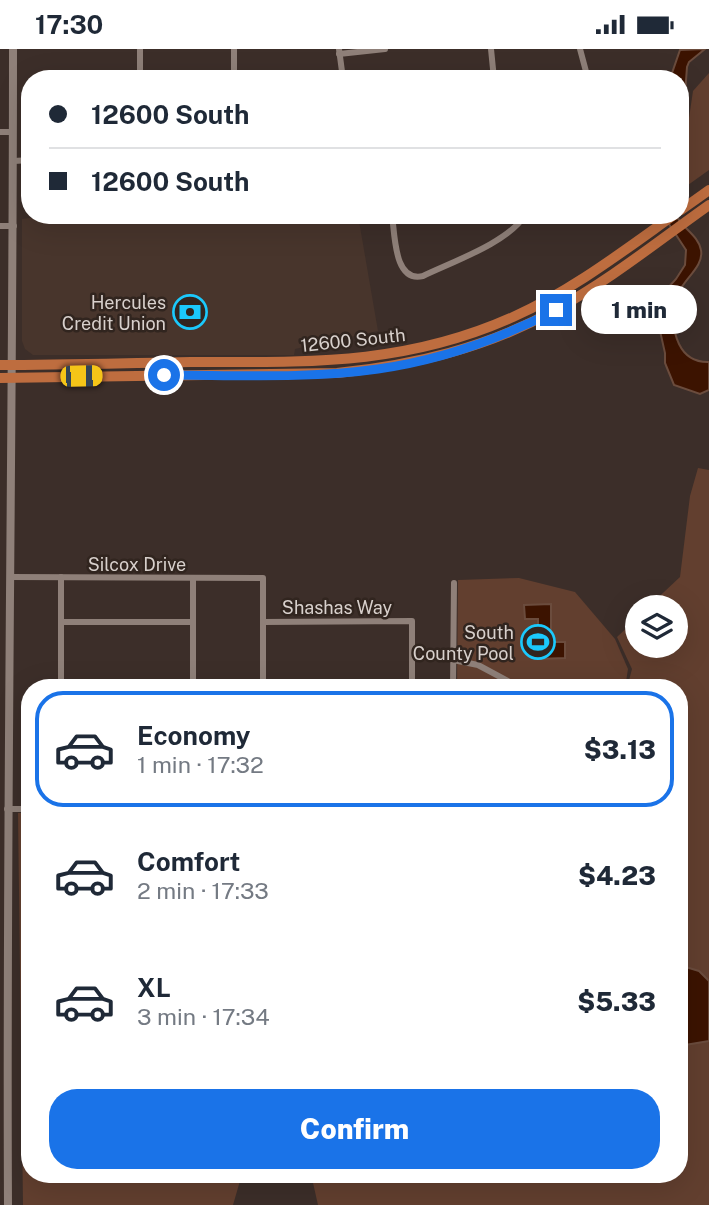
<!DOCTYPE html>
<html lang="en">
<head>
<meta charset="utf-8">
<style>
  body { margin:0; font-family:"Public Sans",sans-serif; background:#f6f6f7; color:#1f2937; height:100vh; display:flex; flex-direction:column; font-size:26px; white-space:nowrap }
  * { box-sizing:border-box; margin:0 }
  p { font-size:23px; color:#747a83 }
  .icon { flex:none; width:38px; height:38px; fill:none; stroke:currentColor; stroke-width:2; stroke-linecap:round; stroke-linejoin:round }
  .map { position:relative; flex:1; overflow:hidden }
  .details { position:absolute; left:21px; top:630px; width:667px; height:504px; display:flex; flex-direction:column; background:#fff; border-radius:28px; box-shadow:0 7px 28px #0002 }
  .details>* { flex:none }
  .top-card { position:absolute; left:21px; top:21px; width:668px; height:154px; border-radius:28px; box-shadow:0 7px 28px #0002; display:grid; align-content:center; height:154px; padding:0 28px; background:#fff }
  .controls { position:absolute; left:625px; top:546px; display:grid; gap:14px }
  .controls a { display:grid; place-items:center; width:63px; height:63px; border-radius:50%; background:#fff; box-shadow:0 7px 28px #0002; font-size:35px }
  .end { position:absolute; width:32px; height:32px; margin:-16px; border:9px solid #1a73e8; background:#fff; box-shadow:0 0 0 4px #fff }
  .from { border-radius:50% }
  .bubble { position:absolute; height:49px; border-radius:24px; background:#fff; box-shadow:0 7px 28px #0002; font-size:23px; font-weight:800; line-height:49px; text-align:center }
  .car { position:absolute; width:21px; height:42px; margin:-21px -10px; border-radius:9px; box-shadow:0 0 5px 2px #0007; background:linear-gradient(#f5c518 24%,#345 0 40%,#f5c518 0 76%,#345 0 86%,#f5c518 0) }
  .top-card b { display:flex; align-items:center; gap:24px; height:66px; font-size:26px }
  .top-card b+b { border-top:2px solid #e0e1e3 }
  .top-card i { width:18px; height:18px; background:#1f2937 }
  ul { padding:12px 0 0; list-style:none }
  li { display:flex; align-items:center; gap:21px; height:116px; margin:0 14px 10px; padding:0 14px; border:4px solid transparent; border-radius:28px }
  li div { flex:1 }
  li b { display:block; font-size:26px }
  li em { font-style:normal; font-weight:800 }
  li.selected { border-color:#1a73e8 }
  li>.icon { width:63px; height:63px; stroke-width:1.5 }
  .primary-button { display:flex; gap:14px; margin-top:auto; padding:14px 28px }
  .primary-button a { flex:1; height:80px; border-radius:28px; background:#1a73e8; color:#fff; font-size:28px; font-weight:800; line-height:80px; text-align:center }
  .status { display:flex; justify-content:space-between; align-items:center; height:49px; padding:0 35px; background:#fff; direction:ltr }
  .status svg { height:19px; fill:currentColor }
  .map>svg:first-child { display:block }
  .built { fill:#48352c }
  .green { fill:#623f2f }
  .water { fill:#3c1300; stroke:#6b4c3d; stroke-width:2 }
  .lines { fill:none; stroke-linecap:round; stroke-linejoin:round }
  .street { stroke:#8f8079; stroke-width:6 }
  .secondary { stroke:#8f8079; stroke-width:8 }
  .primary { stroke:#be6d3f; stroke-width:10 }
  .route { stroke:#1a73e8; stroke-width:9 }
  .labels { text-anchor:middle; dominant-baseline:central; stroke-width:5; stroke-linejoin:round; paint-order:stroke }
  .poi-label { font-size:18px; fill:#d8d0cc; stroke:#31251f; text-anchor:end }
  .street-label { font-size:18px; fill:#d8d0cc; stroke:#31251f }
</style>
</head>
<body>
<div class="status"><b>17:30</b><svg viewBox="0 0 49 12"><path d="M0 12V9h3v3zM5 12V6h3v6zM10 12V3h3v9zM15 12V0h3v12zM26 1h20v11H26zM47 4h2v5h-2z"/></svg></div>
<div class="map">
<svg width="709" height="1156" viewBox="0 0 709 1156">
  <rect width="100%" height="100%" fill="#3c2e29"/>
  <polygon class="built" points="51,166 358,166 378,282 295,300 294,306 33,306 25,300 22,292 22,170"/>
  <g class="green">
    <polygon points="709,24 709,121 681,141 681,123 693,42"/>
    <polygon points="698,419 709,421 709,1156 318,1156 311,1125 679,1125 679,639 627,639 632,620 617,588 637,569 637,597 676,597 676,558 648,558 680,528 690,447"/>
    <polygon points="519,529 575,543 615,590 628,620 625,639 457,639 458,531"/>
    <polygon points="18,764 30,764 30,1125 242,1125 233,1156 23,1156"/>
  </g>
  <g class="water">
    <polygon points="705,0 689,13 687,18 681,99 681,30 671,30 671,27 680,1"/>
    <path d="M663,166H676C681,178 699,187 701,201C704,217 685,229 679,243C676,248 677,253 676,259C670,282 679,314 709,313V341L700,345L674,336L665,314V304L658,273L665,242L676,230L685,216L686,201Z"/>
    <polygon points="551,555 551,593 565,593 565,609 538,610 538,570 525,570 524,556"/>
    <polygon points="679,916 699,922 709,932 709,992 679,997"/>
  </g>
  <g class="lines">
    <g class="street">
      <polyline points="234,0 234,30"/>
      <polyline points="339,0 343,30"/>
      <polyline points="491,0 494,30"/>
      <polyline points="580,0 588,30"/>
      <polyline points="339,5 385,0"/>
      <polyline points="140,30 140,0"/>
      <polyline points="0,83 13,83"/>
      <polyline points="14,112 30,111"/>
      <path d="M392,166C395,186 394,234 423,227C452,213 509,193 525,166"/>
      <polyline points="0,177 14,177"/>
      <polyline points="10,528 263,529 263,639"/>
      <polyline points="61,573 193,573"/>
      <polyline points="263,573 412,572 412,639"/>
      <polyline points="453,611 478,616 521,639"/>
      <polyline points="61,639 61,528"/>
      <polyline points="193,639 193,529"/>
      <polyline points="396,639 412,638"/>
      <polyline points="453,639 454,534"/>
      <polyline points="7,760 30,760"/>
    </g>
    <path class="secondary" d="M8,1156C6,771 13,385 13,0"/>
    <g class="primary">
      <polyline points="681,161 709,141"/>
      <path d="M0,316C64,316 127,314 191,313C307,313 404,317 513,268C571,242 622,203 674,166"/>
      <path d="M0,329L337,324C414,316 487,299 555,261C610,231 658,192 709,156"/>
    </g>
  </g>
  <g class="lines">
    <path class="route" d="M164,326C235,326 308,330 378,320C441,311 500,290 556,261"/>
  </g>
  <defs>
    <g id="bank-ring" transform="scale(1.75)"><circle r="9.5" fill="#31251f" stroke="#1bc9fc" stroke-width="1.5"/><path d="M-6-4H6V4H-6ZM0-2.3a2.3 2.3 0 1 0 0 4.6a2.3 2.3 0 1 0 0-4.6Z" fill="#1bc9fc"/></g>
    <g id="stadium-ring" transform="scale(1.75)"><circle r="9.5" fill="#31251f" stroke="#1bc9fc" stroke-width="1.5"/><path d="M0-5a6.5 5 0 1 0 0 10a6.5 5 0 1 0 0-10ZM-3.5-1.8h7v3.6h-7Z" fill="#1bc9fc"/></g>
  </defs>
  <g fill-rule="evenodd">
    <use href="#bank-ring" x="190" y="263"/>
    <use href="#stadium-ring" x="538" y="593"/>
  </g>
  <g class="labels">
    <g class="poi-label">
      <text x="166" y="253">Hercules<tspan x="166" dy="21">Credit Union</tspan></text>
      <text x="514" y="583">South<tspan x="514" dy="21">County Pool</tspan></text>
    </g>
    <g class="street-label">
      <text transform="translate(353 291) rotate(-6)">12600 South</text>
      <text x="137" y="515">Silcox Drive</text>
      <text x="337" y="558">Shashas Way</text>
    </g>
  </g>
</svg>
<div class="controls">
<a><svg class="icon" aria-label="layers" viewBox="0 0 24 24"><path d="M12 4l9 5-9 5-9-5zM3 14l9 5 9-5"/></svg></a>
</div>
<i class="end from" style="left:164px;top:326px"></i>
<i class="end" style="left:556px;top:261px"></i>
<div class="bubble" style="left:581px;top:236px;width:116px">1 min</div>
<i class="car" style="left:81px;top:327px;rotate:89deg"></i>
<div class="top-card">
<b><i class="from"></i>12600 South</b>
<b><i></i>12600 South</b>
</div>
<section class="details">
<ul>
<li class="selected"><svg class="icon" aria-label="car" viewBox="0 0 24 24"><path d="M5 17H2v-5l4-1 3-4h7l3 4 3 1v5h-3M9 17h6M6 11h13"/><circle cx="7" cy="17" r="2"/><circle cx="17" cy="17" r="2"/></svg><div><b>Economy</b><p>1 min · 17:32</p></div><em>$3.13</em></li>
<li><svg class="icon" aria-label="car" viewBox="0 0 24 24"><path d="M5 17H2v-5l4-1 3-4h7l3 4 3 1v5h-3M9 17h6M6 11h13"/><circle cx="7" cy="17" r="2"/><circle cx="17" cy="17" r="2"/></svg><div><b>Comfort</b><p>2 min · 17:33</p></div><em>$4.23</em></li>
<li><svg class="icon" aria-label="car" viewBox="0 0 24 24"><path d="M5 17H2v-5l4-1 3-4h7l3 4 3 1v5h-3M9 17h6M6 11h13"/><circle cx="7" cy="17" r="2"/><circle cx="17" cy="17" r="2"/></svg><div><b>XL</b><p>3 min · 17:34</p></div><em>$5.33</em></li>
</ul>
<div class="primary-button"><a>Confirm</a></div>
</section>
</div>
</body>
</html>
